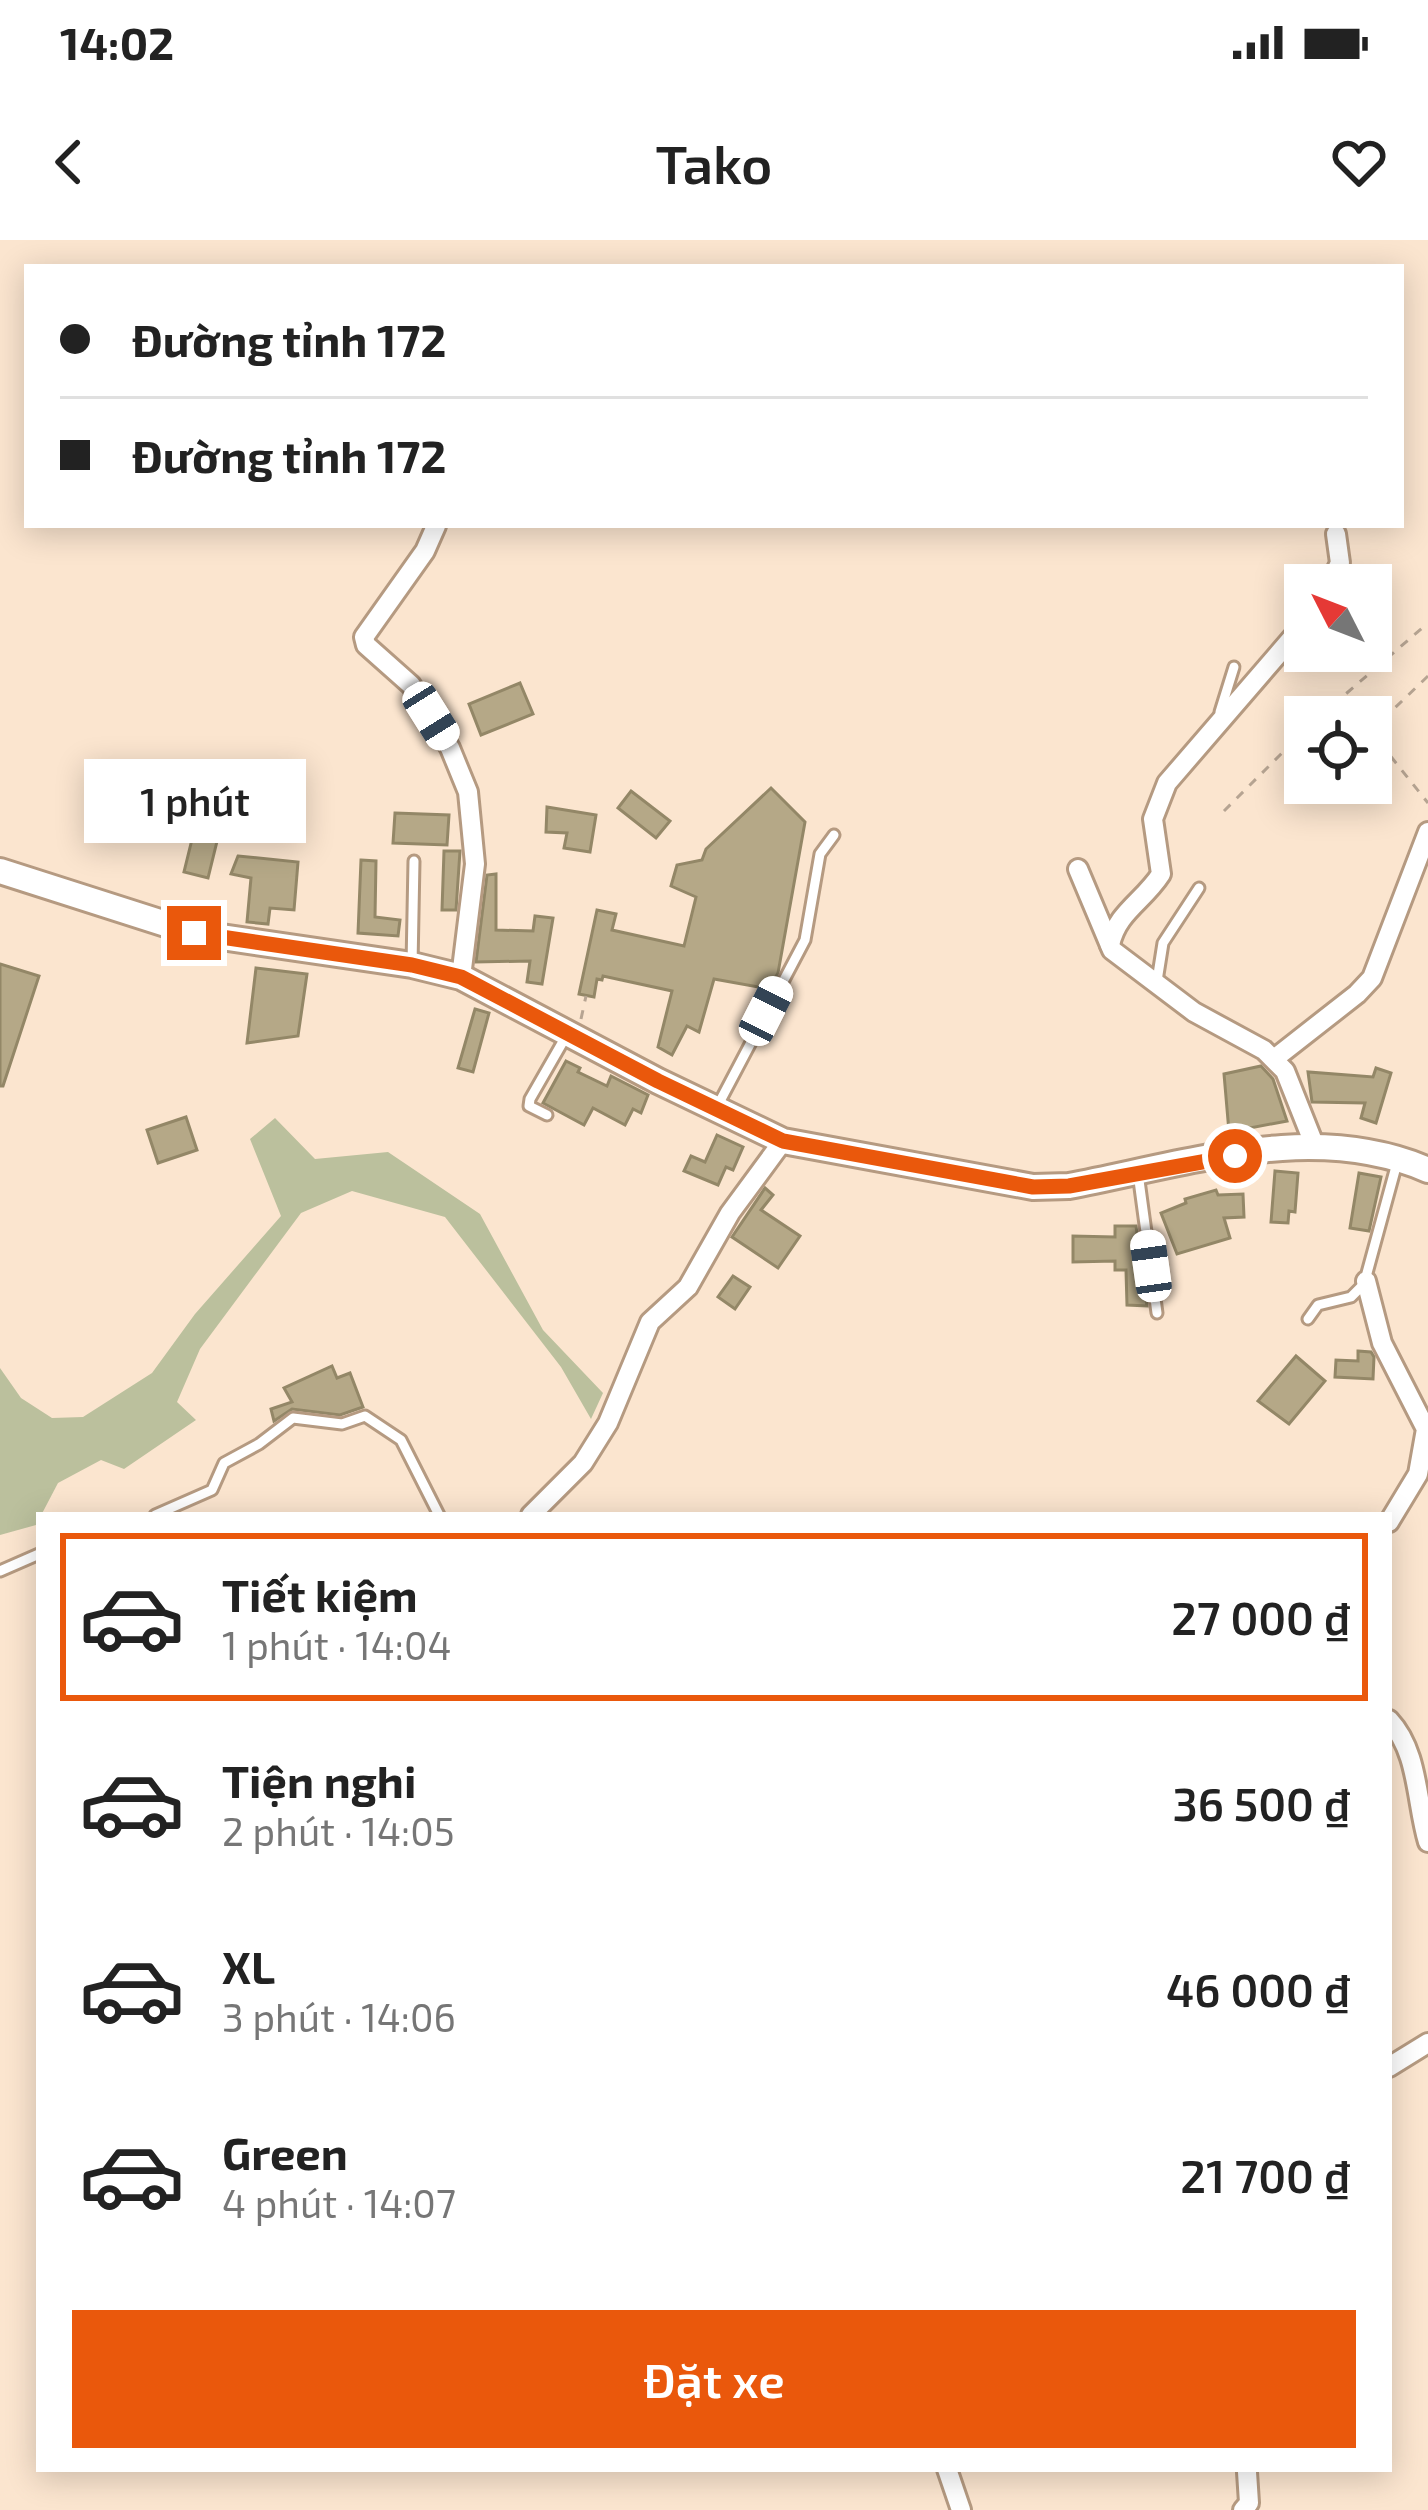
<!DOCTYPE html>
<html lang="vi">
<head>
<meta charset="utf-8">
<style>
  body { margin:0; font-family:"Exo 2",sans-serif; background:#f2f2f2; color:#222; height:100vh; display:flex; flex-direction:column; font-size:45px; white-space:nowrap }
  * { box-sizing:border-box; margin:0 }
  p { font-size:39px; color:#767676 }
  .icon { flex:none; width:66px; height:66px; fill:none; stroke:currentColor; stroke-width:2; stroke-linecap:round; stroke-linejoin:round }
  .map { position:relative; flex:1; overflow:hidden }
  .sheet { position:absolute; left:36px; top:1272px; width:1356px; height:960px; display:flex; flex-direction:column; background:#fff; border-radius:0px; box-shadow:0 6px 30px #0003 }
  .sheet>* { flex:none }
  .top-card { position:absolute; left:24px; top:24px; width:1380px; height:264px; border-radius:0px; box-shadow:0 6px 30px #0003; display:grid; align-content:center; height:264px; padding:0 36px; background:#fff }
  .needle { width:78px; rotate:312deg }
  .tools { position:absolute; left:1284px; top:324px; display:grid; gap:24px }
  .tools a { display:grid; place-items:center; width:108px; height:108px; border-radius:0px; background:#fff; box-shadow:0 6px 30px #0003; font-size:60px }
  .end { position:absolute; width:54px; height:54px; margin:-27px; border:15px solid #ea580c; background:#fff; box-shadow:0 0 0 6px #fff }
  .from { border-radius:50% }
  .bubble { position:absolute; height:84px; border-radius:0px; background:#fff; box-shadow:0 6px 30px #0003; font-size:39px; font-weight:600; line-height:84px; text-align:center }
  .car { position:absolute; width:36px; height:72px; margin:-36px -18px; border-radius:15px; box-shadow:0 0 9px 3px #0007; background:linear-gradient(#fff 24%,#345 0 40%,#fff 0 76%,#345 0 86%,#fff 0) }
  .top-card b { display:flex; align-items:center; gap:42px; height:114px; font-size:45px }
  .top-card b+b { border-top:3px solid #e0e0e0 }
  .top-card i { width:30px; height:30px; background:#222 }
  ul { padding:21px 0 0; list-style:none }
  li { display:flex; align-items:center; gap:36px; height:168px; margin:0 24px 18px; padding:0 12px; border:6px solid transparent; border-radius:0px }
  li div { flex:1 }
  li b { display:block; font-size:45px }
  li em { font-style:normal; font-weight:600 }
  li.on { border-color:#ea580c }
  li>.icon { width:108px; height:108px; stroke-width:1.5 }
  .cta { display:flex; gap:24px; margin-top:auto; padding:24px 36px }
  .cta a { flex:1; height:138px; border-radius:0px; background:#ea580c; color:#fff; font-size:48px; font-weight:600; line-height:138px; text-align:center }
  .status { display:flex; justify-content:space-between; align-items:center; height:84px; padding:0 60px; background:#fff; direction:ltr }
  .status svg { height:33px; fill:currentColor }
  header { display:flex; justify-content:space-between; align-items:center; height:156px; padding:0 36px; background:#fff; font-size:54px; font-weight:600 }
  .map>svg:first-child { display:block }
  .water { fill:#bbc09d }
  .building { fill:#b5a887; stroke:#938767; stroke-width:3 }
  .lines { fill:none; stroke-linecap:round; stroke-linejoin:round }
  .lane-casing { stroke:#b59a81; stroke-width:15 }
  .street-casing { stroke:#b59a81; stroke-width:24 }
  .secondary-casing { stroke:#b59a81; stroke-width:30 }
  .path { stroke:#b6a492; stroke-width:3; stroke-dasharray:9 9; stroke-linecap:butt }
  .lane { stroke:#fff; stroke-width:9 }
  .street { stroke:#fff; stroke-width:18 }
  .secondary { stroke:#fff; stroke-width:24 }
  .route { stroke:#ea580c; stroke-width:15 }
</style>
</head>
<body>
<div class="status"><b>14:02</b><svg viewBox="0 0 49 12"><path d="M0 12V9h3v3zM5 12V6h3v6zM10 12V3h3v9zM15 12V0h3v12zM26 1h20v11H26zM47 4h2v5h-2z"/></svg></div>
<header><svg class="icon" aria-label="back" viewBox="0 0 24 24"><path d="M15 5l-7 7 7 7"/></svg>Tako<svg class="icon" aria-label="heart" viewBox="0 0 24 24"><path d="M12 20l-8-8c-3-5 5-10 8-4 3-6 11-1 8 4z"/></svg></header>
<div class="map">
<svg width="1428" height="2270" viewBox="0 0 1428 2270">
  <rect width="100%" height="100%" fill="#fbe5cf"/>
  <polygon class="water" points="275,878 315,919 388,912 480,974 543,1090 603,1153 591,1179 561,1127 445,977 352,951 301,973 200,1109 177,1162 196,1180 124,1229 101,1220 58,1243 36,1285 0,1295 0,1128 21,1158 52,1178 83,1177 152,1133 195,1074 281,976 250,899"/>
  <g class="building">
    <polygon points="520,443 533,474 481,495 469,464"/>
    <polygon points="771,548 805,582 778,733 769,749 714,739 699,792 687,786 672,815 658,807 672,751 603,736 602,740 597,739 594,757 579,754 597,670 616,674 612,690 684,706 696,657 671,646 677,625 702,620 706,609"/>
    <polygon points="631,551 670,581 656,598 618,568"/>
    <polygon points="547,567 596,575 590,612 564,608 567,593 546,592"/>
    <polygon points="395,573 449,575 447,605 393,603"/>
    <polygon points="197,579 221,585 208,638 184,632"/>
    <polygon points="444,611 460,611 456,670 442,670"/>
    <polygon points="238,616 298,622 294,670 270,668 268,684 247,682 251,638 231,634"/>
    <polygon points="361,620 376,621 375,677 400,680 398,696 358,693"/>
    <polygon points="496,634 496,690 533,691 535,676 553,678 542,744 527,742 530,721 476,722 487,635"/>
    <polygon points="0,724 39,736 3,846 0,846"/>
    <polygon points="256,728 307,734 298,796 247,803"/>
    <polygon points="475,769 489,773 473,832 458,828"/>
    <polygon points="566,821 580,828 578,832 607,846 611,836 648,855 641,873 633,869 625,885 593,868 584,885 543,863"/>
    <polygon points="1261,826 1273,839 1287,881 1229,892 1224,834"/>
    <polygon points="1376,828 1391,833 1376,883 1361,878 1365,863 1312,862 1308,832 1373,837"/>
    <polygon points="186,877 197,910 158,923 147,890"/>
    <polygon points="717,895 743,907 733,930 726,927 718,945 684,931 691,916 705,922"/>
    <polygon points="1275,931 1298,933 1295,972 1289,971 1288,983 1271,982"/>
    <polygon points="1359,933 1381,937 1369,991 1350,988"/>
    <polygon points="765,948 773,955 761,970 800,996 778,1028 732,997"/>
    <polygon points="1216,950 1218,955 1243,954 1244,977 1224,978 1230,998 1177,1014 1161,973 1186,963 1185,959"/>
    <polygon points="1115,986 1136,986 1147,1066 1127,1065 1126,1030 1115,1030 1115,1021 1073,1022 1073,996 1115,997"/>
    <polygon points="733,1036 750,1047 735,1069 718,1057"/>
    <polygon points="1358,1111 1371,1112 1374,1117 1373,1139 1335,1137 1336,1120 1358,1121"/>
    <polygon points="1296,1116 1325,1141 1289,1184 1258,1161"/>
    <polygon points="332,1126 337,1138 350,1133 363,1167 340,1175 292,1169 274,1181 271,1169 292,1162 284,1148"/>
  </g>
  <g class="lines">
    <g class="lane-casing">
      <g id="lane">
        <polyline points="1220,472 1234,427"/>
        <polyline points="412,725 414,621"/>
        <polyline points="1157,741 1163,703 1199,648"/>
        <polyline points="718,865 805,700 820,614 834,595"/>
        <polyline points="547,875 529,866 530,859 565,798"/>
        <polyline points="1138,933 1157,1073"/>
        <polyline points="1308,1079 1318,1065 1351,1057 1364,1044 1397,923"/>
        <polyline points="155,1275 212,1250 224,1223 259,1204 293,1178 342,1184 365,1176 401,1200 439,1275"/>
        <polyline points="0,1331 39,1314"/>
      </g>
    </g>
    <g class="street-casing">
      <g id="street">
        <polyline points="436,286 425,311 364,397 366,405 411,445 450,508 468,552 475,624 461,737"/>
        <polyline points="1329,345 1340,323 1336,294"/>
        <polyline points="1078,629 1112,710 1194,772 1264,810 1285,831 1314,904"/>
        <path d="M1110,705C1117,672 1143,662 1161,634L1153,579L1167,543L1305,383"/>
        <polyline points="1274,819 1357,754 1372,738 1428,592"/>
        <polyline points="1366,1041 1382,1103 1426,1189 1418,1234 1389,1282"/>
        <polyline points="531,1275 583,1223 608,1183 650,1082 688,1047 730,973 783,901"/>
        <path d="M1389,1480C1419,1512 1416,1562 1428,1602"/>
        <polyline points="1389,1827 1428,1803"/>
        <polyline points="947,2229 961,2270"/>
        <polyline points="1243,2270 1249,2263 1247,2232"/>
      </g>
    </g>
    <g class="secondary-casing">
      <path id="secondary" d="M0,631L194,693L412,725L461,737L658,841L783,901L1033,947L1069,946C1186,924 1314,880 1428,930"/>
    </g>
    <g class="path">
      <polyline points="1428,436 1375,487 1376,498 1428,563"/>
      <polyline points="1319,477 1428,383"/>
      <polyline points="1224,571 1305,490"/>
      <polyline points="581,779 586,756"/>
    </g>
    <use href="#lane" class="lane"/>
    <use href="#street" class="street"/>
    <use href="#secondary" class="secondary"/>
  </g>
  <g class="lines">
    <polyline class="route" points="194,693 412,725 461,737 658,841 783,901 1033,947 1069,946 1235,916"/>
  </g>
</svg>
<div class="tools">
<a><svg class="needle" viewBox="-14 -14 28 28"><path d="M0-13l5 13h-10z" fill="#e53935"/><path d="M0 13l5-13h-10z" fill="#767676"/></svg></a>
<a><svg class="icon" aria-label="locate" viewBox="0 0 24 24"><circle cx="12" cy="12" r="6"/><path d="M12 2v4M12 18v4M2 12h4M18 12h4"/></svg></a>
</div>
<i class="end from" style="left:1235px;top:916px"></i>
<i class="end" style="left:194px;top:693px"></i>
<div class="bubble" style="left:84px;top:519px;width:222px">1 phút</div>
<i class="car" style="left:431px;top:476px;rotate:148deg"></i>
<i class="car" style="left:766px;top:771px;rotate:27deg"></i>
<i class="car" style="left:1151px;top:1026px;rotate:352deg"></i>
<div class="top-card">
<b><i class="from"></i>Đường tỉnh 172</b>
<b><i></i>Đường tỉnh 172</b>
</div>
<section class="sheet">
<ul>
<li class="on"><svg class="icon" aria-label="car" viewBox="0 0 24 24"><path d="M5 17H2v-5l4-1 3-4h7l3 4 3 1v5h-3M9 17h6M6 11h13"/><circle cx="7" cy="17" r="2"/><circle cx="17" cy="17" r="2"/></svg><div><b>Tiết kiệm</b><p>1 phút · 14:04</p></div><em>27 000 ₫</em></li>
<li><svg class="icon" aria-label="car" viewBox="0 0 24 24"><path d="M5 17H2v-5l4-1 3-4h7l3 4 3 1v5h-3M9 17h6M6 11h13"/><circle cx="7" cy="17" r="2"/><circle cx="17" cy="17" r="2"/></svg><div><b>Tiện nghi</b><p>2 phút · 14:05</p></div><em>36 500 ₫</em></li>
<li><svg class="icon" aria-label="car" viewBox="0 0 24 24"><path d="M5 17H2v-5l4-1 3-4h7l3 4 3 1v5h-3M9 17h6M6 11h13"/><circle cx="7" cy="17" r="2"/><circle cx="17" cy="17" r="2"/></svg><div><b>XL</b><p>3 phút · 14:06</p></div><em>46 000 ₫</em></li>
<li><svg class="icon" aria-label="car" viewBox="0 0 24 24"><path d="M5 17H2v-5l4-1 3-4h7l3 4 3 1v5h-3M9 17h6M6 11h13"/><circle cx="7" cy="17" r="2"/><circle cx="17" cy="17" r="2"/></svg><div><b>Green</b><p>4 phút · 14:07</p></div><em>21 700 ₫</em></li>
</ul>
<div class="cta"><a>Đặt xe</a></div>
</section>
</div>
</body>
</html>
